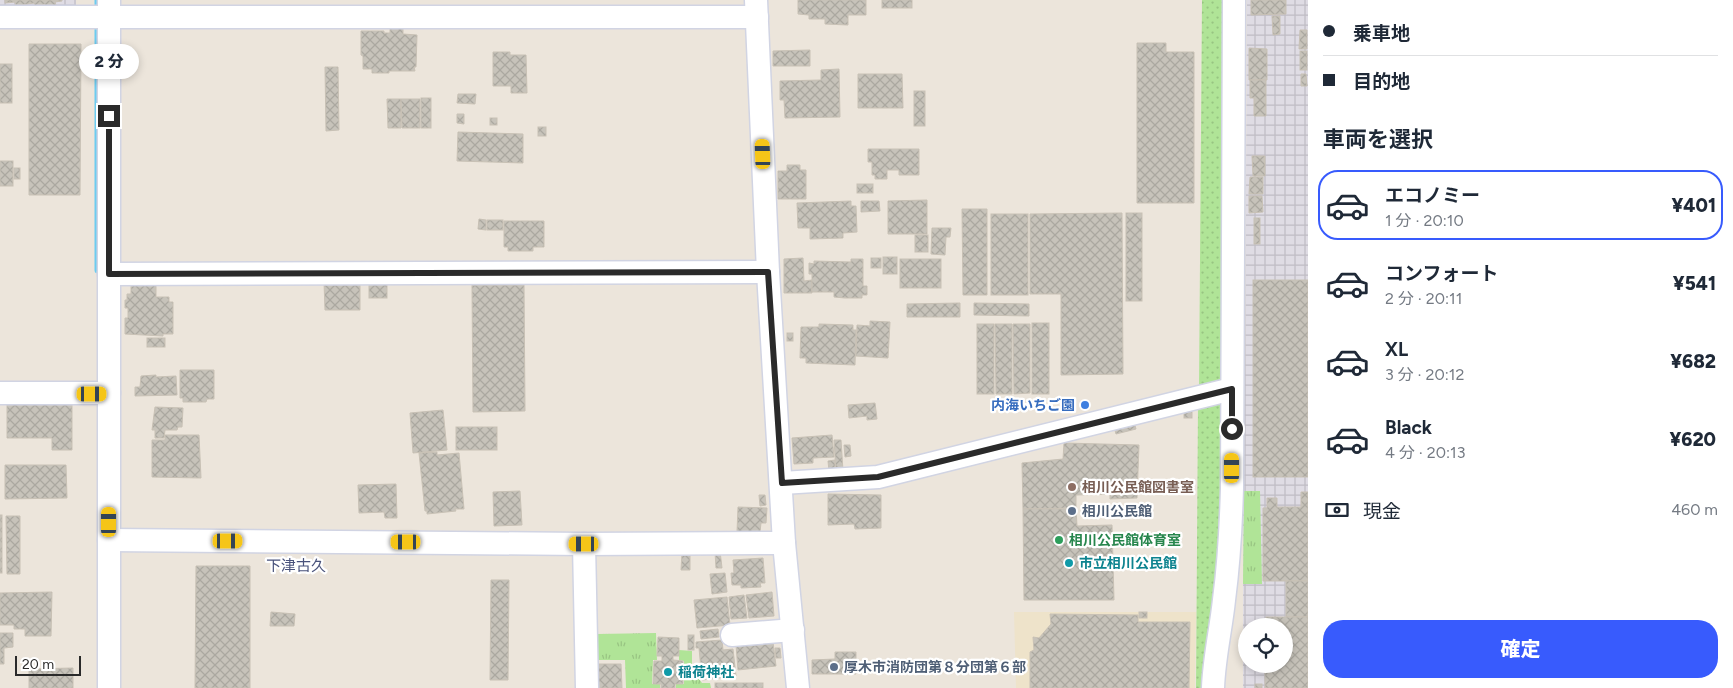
<!DOCTYPE html>
<html lang="ja">
<head>
<meta charset="utf-8">
<style>
  body { margin:0; font-family:Figtree,"Noto Sans JP",sans-serif; background:#f2f2f3; color:#1f2937; height:100vh; display:flex; flex-direction:column; font-size:19px; white-space:nowrap }
  * { box-sizing:border-box; margin:0 }
  p { font-size:16px; color:#747a83 }
  .icon { flex:none; width:28px; height:28px; fill:none; stroke:currentColor; stroke-width:2; stroke-linecap:round; stroke-linejoin:round }
  .map { position:relative; flex:1; overflow:hidden }
  .details { display:flex; flex-direction:column; background:#fff; width:425px }
  .details>* { flex:none }
  .hud { display:grid; align-content:center; height:110px; padding:0 15px; background:#fff }
  .tools { position:absolute; left:1238px; top:618px; display:grid; gap:10px }
  .tools a { display:grid; place-items:center; width:55px; height:55px; border-radius:50%; background:#fff; box-shadow:0 2px 8px #0003; font-size:25px }
  .scale { position:absolute; left:15px; bottom:12px; width:66px; box-sizing:border-box; padding-left:5px; border:2px solid #2a2a2a; border-top:0; font-size:14px; line-height:18px; white-space:nowrap; color:#2a2a2a; -webkit-text-stroke:4px #fff; paint-order:stroke }
  .end { position:absolute; width:22px; height:22px; margin:-11px; border:6px solid #2a2a2a; background:#fff; box-shadow:0 0 0 2px #fff }
  .from { border-radius:50% }
  .bubble { position:absolute; height:35px; border-radius:18px; background:#fff; box-shadow:0 2px 8px #0003; font-size:16px; font-weight:800; line-height:35px; text-align:center }
  .car { position:absolute; width:15px; height:30px; margin:-15px -8px; border-radius:6px; box-shadow:0 0 4px 1px #0007; background:linear-gradient(#f5c518 24%,#345 0 40%,#f5c518 0 76%,#345 0 86%,#f5c518 0) }
  .hud b { display:flex; align-items:center; gap:18px; height:48px; font-size:19px }
  .hud b+b { border-top:1px solid #e0e1e3 }
  .hud i { width:12px; height:12px; background:#1f2937 }
  ul { padding:0; list-style:none }
  li { display:flex; align-items:center; gap:15px; height:70px; margin:0 10px 8px; padding:0 5px; border:2px solid transparent; border-radius:20px }
  li div { flex:1 }
  li b { display:block; font-size:19px }
  li em { font-style:normal; font-weight:800 }
  li.selected { border-color:#385bfd }
  li>.icon { width:45px; height:45px; stroke-width:1.5 }
  h2 { padding:0 15px; font-size:22px; line-height:60px }
  .pay { display:flex; align-items:center; gap:12px; height:55px; padding:0 15px; font-size:19px }
  .pay p { margin-inline-start:auto }
  .cta { display:flex; gap:10px; margin-top:auto; padding:10px 15px }
  .cta a { flex:1; height:58px; border-radius:20px; background:#385bfd; color:#fff; font-size:20px; font-weight:800; line-height:58px; text-align:center }
  main { display:flex; flex:1; min-height:0 }
  .map>svg:first-child { display:block }
  .industrial { fill:url(#industrial-grid); fill-rule:evenodd }
  .education { fill:#eee3ca }
  .grass { fill:url(#grass-tufts) }
  .garden { fill:url(#garden-dots) }
  .lines { fill:none; stroke-linecap:round; stroke-linejoin:round }
  .stream { stroke:#6cccf0; stroke-width:7 }
  .building { fill:url(#building-cross-hatch); stroke:#c8c1b5 }
  .minor-casing { stroke:#d1d4e3; stroke-width:25 }
  .minor { stroke:#fff; stroke-width:22 }
  .route { stroke:#2a2a2a; stroke-width:6 }
  .shop-dot { fill:#3f7fe0; stroke:#fff; stroke-width:2 }
  .education-dot { fill:#8d6e63; stroke:#fff; stroke-width:2 }
  .service-dot { fill:#5c6f8a; stroke:#fff; stroke-width:2 }
  .leisure-dot { fill:#2e9e5b; stroke:#fff; stroke-width:2 }
  .culture-dot { fill:#0f9aa8; stroke:#fff; stroke-width:2 }
  .labels { text-anchor:middle; dominant-baseline:central; stroke-width:4.5; stroke-linejoin:round; paint-order:stroke }
  .shop-label { font-size:14px; font-weight:bold; fill:#366cbe; stroke:#fff; text-anchor:end }
  .education-label { font-size:14px; font-weight:bold; fill:#785e54; stroke:#fff; text-anchor:start }
  .service-label { font-size:14px; font-weight:bold; fill:#4e5e75; stroke:#fff; text-anchor:start }
  .leisure-label { font-size:14px; font-weight:bold; fill:#27864d; stroke:#fff; text-anchor:start }
  .culture-label { font-size:14px; font-weight:bold; fill:#0d838f; stroke:#fff; text-anchor:start }
  .neighbourhood-label { font-size:15px; fill:#49527b; stroke:#fff }
</style>
</head>
<body>
<main>
<div class="map">
<svg width="1308" height="688" viewBox="0 0 1308 688">
  <defs>
    <pattern id="industrial-grid" width="8" height="8" patternUnits="userSpaceOnUse" patternTransform="scale(1.25)"><rect width="8" height="8" fill="#dfdce4"/><path d="M0 4h8M4 0v8" fill="none" stroke="#c0bdc4"/></pattern>
    <pattern id="grass-tufts" width="24" height="20" patternUnits="userSpaceOnUse" patternTransform="scale(1.25)"><rect width="24" height="20" fill="#b0e497"/><path d="M3 7l-1-3M5 7V3M7 7l1-3M15 17l-1-3M17 17v-4M19 17l1-3" fill="none" stroke="#98c482"/></pattern>
    <pattern id="garden-dots" width="8" height="8" patternUnits="userSpaceOnUse" patternTransform="scale(1.25)"><rect width="8" height="8" fill="#b0e497"/><path d="M2 2h.1M6 6h.1" fill="none" stroke="#98c482" stroke-width="1.8" stroke-linecap="round"/></pattern>
    <pattern id="building-cross-hatch" width="8" height="8" patternUnits="userSpaceOnUse" patternTransform="scale(1.25)"><rect width="8" height="8" fill="#c7c3ba"/><path d="M0 0l8 8M0 8l8-8" fill="none" stroke="#aba8a0"/></pattern>
  </defs>
  <rect width="100%" height="100%" fill="#ece5db"/>
  <g class="industrial">
    <rect x="0" y="0" width="76" height="9"/>
    <path d="M1247,0H1308V688H1243V433L1245,389ZM1246,626H1284V664H1246Z"/>
  </g>
  <polygon class="education" points="1014,612 1196,612 1195,688 1016,688"/>
  <g class="grass">
    <polygon points="1244,491 1260,491 1262,584 1243,584"/>
    <polygon points="656,633 657,660 653,660 652,684 660,684 660,688 626,688 625,660 597,660 597,634"/>
    <polygon points="679,650 692,651 692,670 702,683 710,683 711,688 676,688 676,684 684,684 684,661 679,660"/>
  </g>
  <g class="garden">
    <polygon points="1202,0 1222,0 1221,386 1199,391"/>
    <polygon points="1218,403 1222,404 1221,567 1204,688 1196,688 1198,405"/>
  </g>
  <g class="lines">
    <polyline class="stream" points="98,0 98,270"/>
  </g>
  <g class="building">
    <polygon points="5,0 62,0 62,1 55,2 56,5 45,7 45,4 35,6 34,3 16,6 15,2 5,3"/>
    <polygon points="798,0 866,0 866,15 848,15 848,25 825,24 825,19 809,19 809,15 798,14"/>
    <rect x="882" y="0" width="30" height="8"/>
    <polygon points="1251,0 1286,0 1286,14 1251,15"/>
    <polygon points="1272,16 1280,16 1280,34 1273,35"/>
    <polygon points="390,27 403,27 403,34 417,35 416,67 414,67 415,71 389,71 389,73 372,73 372,69 363,69 363,56 361,55 361,31 384,31 384,33 390,33"/>
    <polygon points="1300,30 1307,30 1307,49 1299,49"/>
    <polygon points="1137,43 1166,43 1166,52 1194,52 1194,203 1137,203"/>
    <polygon points="29,44 81,44 80,195 29,195"/>
    <polygon points="1249,48 1267,49 1267,80 1249,80"/>
    <polygon points="810,50 810,66 773,66 773,51"/>
    <rect x="1300" y="51" width="7" height="19"/>
    <polygon points="493,52 510,52 510,55 526,55 527,93 511,93 511,86 493,86"/>
    <rect x="0" y="64" width="12" height="39"/>
    <polygon points="325,67 338,67 339,130 326,131"/>
    <polygon points="839,69 840,117 785,118 784,100 780,100 780,81 821,80 821,70"/>
    <polygon points="858,74 902,74 903,108 858,108"/>
    <polygon points="1301,74 1306,74 1307,86 1301,86"/>
    <polygon points="1250,80 1266,80 1266,116 1254,116 1254,98 1250,98"/>
    <rect x="914" y="91" width="11" height="35"/>
    <polygon points="458,94 476,94 475,104 457,103"/>
    <rect x="421" y="98" width="10" height="30"/>
    <polygon points="387,99 401,99 401,128 388,128"/>
    <polygon points="401,99 420,99 420,128 402,128"/>
    <polygon points="457,114 464,114 464,124 457,123"/>
    <rect x="490" y="118" width="7" height="7"/>
    <rect x="538" y="127" width="8" height="9"/>
    <polygon points="458,132 523,134 523,163 457,161"/>
    <polygon points="868,149 919,149 919,175 899,175 899,170 887,170 887,179 875,179 875,175 872,175 872,162 868,162"/>
    <polygon points="1252,156 1265,156 1265,176 1253,176"/>
    <rect x="0" y="161" width="13" height="25"/>
    <polygon points="787,165 800,165 800,170 806,170 806,199 778,199 778,171 787,171"/>
    <rect x="14" y="168" width="6" height="11"/>
    <polygon points="1250,177 1263,177 1263,194 1249,194"/>
    <rect x="857" y="184" width="16" height="9"/>
    <polygon points="1249,196 1262,196 1263,212 1249,213"/>
    <polygon points="927,200 927,234 888,234 888,201"/>
    <polygon points="851,201 851,206 856,206 857,232 843,233 843,238 810,239 810,228 798,228 797,203"/>
    <polygon points="861,201 879,201 880,211 861,212"/>
    <polygon points="962,209 987,209 987,295 963,295"/>
    <polygon points="1122,213 1123,374 1061,375 1061,294 1030,294 1030,214"/>
    <rect x="1126" y="213" width="16" height="88"/>
    <rect x="991" y="214" width="37" height="81"/>
    <rect x="1254" y="218" width="6" height="26"/>
    <polygon points="479,219 486,220 486,230 478,229"/>
    <rect x="487" y="220" width="16" height="10"/>
    <polygon points="504,221 544,221 544,247 533,247 533,251 508,251 508,247 504,247"/>
    <polygon points="932,228 951,228 950,237 946,237 945,255 931,254"/>
    <rect x="915" y="235" width="13" height="17"/>
    <rect x="883" y="257" width="14" height="17"/>
    <polygon points="803,258 804,281 812,280 812,293 784,293 784,259"/>
    <rect x="871" y="258" width="10" height="10"/>
    <polygon points="851,259 863,259 863,286 867,286 867,295 862,295 862,298 845,298 834,297 834,292 812,292 812,274 809,274 809,263 814,264 814,261 851,262"/>
    <rect x="900" y="259" width="41" height="29"/>
    <rect x="369" y="280" width="18" height="18"/>
    <rect x="1253" y="280" width="55" height="197"/>
    <polygon points="156,282 156,297 169,297 169,302 173,302 173,334 163,334 163,336 125,334 125,318 128,318 128,308 125,308 125,300 127,300 127,294 131,294 131,283"/>
    <polygon points="324,282 360,282 360,310 325,310"/>
    <polygon points="472,285 524,285 525,411 473,412"/>
    <polygon points="960,303 960,317 907,317 907,304"/>
    <polygon points="974,303 1029,304 1029,316 974,315"/>
    <polygon points="870,321 890,322 888,358 856,356 857,325 870,326"/>
    <rect x="1032" y="323" width="17" height="71"/>
    <polygon points="819,324 853,325 853,330 856,330 855,365 806,363 806,358 800,358 801,327 819,327"/>
    <rect x="977" y="324" width="17" height="70"/>
    <polygon points="995,324 1012,324 1012,394 996,394"/>
    <polygon points="1013,324 1030,324 1030,393 1014,394"/>
    <rect x="787" y="333" width="6" height="8"/>
    <rect x="147" y="338" width="18" height="9"/>
    <polygon points="180,370 214,370 214,399 207,399 206,402 183,402 183,398 180,398"/>
    <polygon points="156,375 156,377 176,376 177,395 135,396 135,387 140,387 141,376"/>
    <polygon points="875,403 877,419 867,420 867,416 849,418 848,405"/>
    <polygon points="7,404 72,404 72,450 52,450 52,438 7,438"/>
    <polygon points="155,407 183,408 182,427 178,427 177,430 165,430 164,438 155,438 155,430 152,430"/>
    <polygon points="443,410 447,450 413,453 410,413"/>
    <rect x="1184" y="410" width="8" height="8"/>
    <polygon points="1134,422 1136,429 1116,434 1114,427"/>
    <rect x="456" y="427" width="41" height="23"/>
    <polygon points="165,435 199,435 201,478 152,477 152,440 165,440"/>
    <polygon points="832,435 834,457 813,458 813,463 794,464 792,438"/>
    <polygon points="834,440 841,440 843,471 836,472"/>
    <polygon points="1064,443 1139,445 1137,498 1110,499 1110,494 1076,495 1076,508 1023,509 1022,463 1063,459"/>
    <polygon points="844,445 850,445 851,456 845,457"/>
    <polygon points="437,452 437,455 459,453 464,509 455,509 456,511 427,514 427,511 425,511 419,453"/>
    <polygon points="835,460 835,471 829,471 828,461"/>
    <polygon points="5,465 66,465 67,498 5,499"/>
    <polygon points="396,484 397,518 385,518 384,512 359,513 358,485"/>
    <polygon points="520,491 522,525 494,526 493,492"/>
    <polygon points="1301,492 1308,492 1308,581 1263,581 1263,508 1267,508 1267,498 1277,498 1277,507 1301,507"/>
    <polygon points="828,494 881,495 881,528 855,529 854,524 828,525"/>
    <polygon points="759,495 765,495 766,505 760,506"/>
    <polygon points="738,507 767,508 766,523 761,523 760,532 737,532"/>
    <polygon points="1023,509 1076,509 1077,526 1112,525 1114,600 1024,600"/>
    <rect x="0" y="515" width="2" height="58"/>
    <polygon points="6,516 20,516 20,574 7,574"/>
    <polygon points="720,551 722,568 716,568 715,552"/>
    <polygon points="682,553 690,553 690,570 681,570"/>
    <polygon points="763,558 765,583 760,583 761,587 741,588 741,585 732,585 731,573 734,573 733,560"/>
    <polygon points="196,566 250,566 250,688 195,688"/>
    <polygon points="725,573 727,592 712,594 710,574"/>
    <polygon points="491,580 509,580 508,680 490,680"/>
    <rect x="1286" y="581" width="22" height="36"/>
    <polygon points="52,592 51,636 25,636 25,629 14,629 14,625 0,625 0,593"/>
    <polygon points="772,592 774,616 749,618 746,595"/>
    <polygon points="744,595 747,618 731,619 729,597"/>
    <polygon points="727,597 730,625 697,628 694,600"/>
    <polygon points="271,612 295,614 294,626 270,626"/>
    <rect x="1139" y="612" width="8" height="6"/>
    <polygon points="1050,614 1138,615 1138,622 1190,622 1189,688 1030,688 1030,652 1034,650 1033,637 1039,638 1051,624"/>
    <polygon points="1266,617 1308,617 1308,688 1265,688 1265,664 1284,664 1284,626 1266,626"/>
    <polygon points="718,629 719,637 701,639 700,631"/>
    <polygon points="0,633 13,633 13,647 4,648 4,664 0,664"/>
    <rect x="688" y="635" width="6" height="15"/>
    <polygon points="658,637 679,638 679,656 673,656 673,660 683,661 683,684 675,684 675,688 661,688 661,684 653,684 654,661 662,661 662,656 657,656"/>
    <polygon points="722,640 723,650 733,649 736,676 702,680 699,648 696,648 696,642"/>
    <polygon points="773,642 776,666 738,670 736,645"/>
    <polygon points="775,648 780,648 781,658 776,658"/>
    <polygon points="835,652 856,652 856,674 812,674 812,660 835,659"/>
    <polygon points="598,664 621,664 622,688 598,688"/>
    <polygon points="73,668 73,688 29,688 29,669"/>
    <rect x="715" y="683" width="48" height="5"/>
    <rect x="1255" y="684" width="7" height="4"/>
  </g>
  <g class="lines">
    <g class="minor-casing">
      <g id="minor">
        <polyline points="756,0 768,272 784,543 798,688"/>
        <polyline points="0,17 757,17"/>
        <polyline points="109,274 768,272"/>
        <polyline points="0,393 109,393"/>
        <polyline points="782,483 878,477 1232,389"/>
        <polyline points="109,540 584,544 784,543"/>
        <polyline points="584,544 587,688"/>
        <polyline points="732,635 793,630"/>
        <polyline points="109,688 109,0"/>
        <path d="M1213,688C1214,658 1221,629 1224,600C1229,562 1231,525 1232,488L1234,0"/>
      </g>
    </g>
    <use href="#minor" class="minor"/>
  </g>
  <g class="lines">
    <polyline class="route" points="109,116 109,274 768,272 782,483 878,477 1232,389 1232,429"/>
  </g>
  <circle class="shop-dot" cx="1085" cy="405" r="5"/>
  <circle class="education-dot" cx="1072" cy="487" r="5"/>
  <g class="service-dot">
    <circle cx="1072" cy="511" r="5"/>
    <circle cx="834" cy="667" r="5"/>
  </g>
  <circle class="leisure-dot" cx="1059" cy="540" r="5"/>
  <g class="culture-dot">
    <circle cx="1069" cy="563" r="5"/>
    <circle cx="668" cy="672" r="5"/>
  </g>
  <g class="labels">
    <g class="shop-label">
      <text x="1075" y="405">内海いちご園</text>
    </g>
    <g class="education-label">
      <text x="1082" y="487">相川公民館図書室</text>
    </g>
    <g class="service-label">
      <text x="1082" y="511">相川公民館</text>
      <text x="844" y="667">厚木市消防団第８分団第６部</text>
    </g>
    <g class="leisure-label">
      <text x="1069" y="540">相川公民館体育室</text>
    </g>
    <g class="culture-label">
      <text x="1079" y="563">市立相川公民館</text>
      <text x="678" y="672">稲荷神社</text>
    </g>
    <g class="neighbourhood-label">
      <text x="296" y="566">下津古久</text>
    </g>
  </g>
</svg>
<div class="tools">
<a><svg class="icon" aria-label="locate" viewBox="0 0 24 24"><circle cx="12" cy="12" r="6"/><path d="M12 2v4M12 18v4M2 12h4M18 12h4"/></svg></a>
</div>
<div class="scale">20 m</div>
<i class="end from" style="left:1232px;top:429px"></i>
<i class="end" style="left:109px;top:116px"></i>
<div class="bubble" style="left:79px;top:44px;width:60px">2 分</div>
<i class="car" style="left:763px;top:154px;rotate:358deg"></i>
<i class="car" style="left:92px;top:394px;rotate:90deg"></i>
<i class="car" style="left:1232px;top:468px;rotate:0deg"></i>
<i class="car" style="left:109px;top:522px;rotate:0deg"></i>
<i class="car" style="left:228px;top:541px;rotate:90deg"></i>
<i class="car" style="left:406px;top:542px;rotate:270deg"></i>
<i class="car" style="left:584px;top:544px;rotate:270deg"></i>
</div>
<section class="details">
<div class="hud">
<b><i class="from"></i>乗車地</b>
<b><i></i>目的地</b>
</div>
<h2>車両を選択</h2>
<ul>
<li class="selected"><svg class="icon" aria-label="car" viewBox="0 0 24 24"><path d="M5 17H2v-5l4-1 3-4h7l3 4 3 1v5h-3M9 17h6M6 11h13"/><circle cx="7" cy="17" r="2"/><circle cx="17" cy="17" r="2"/></svg><div><b>エコノミー</b><p>1 分 · 20:10</p></div><em>¥401</em></li>
<li><svg class="icon" aria-label="car" viewBox="0 0 24 24"><path d="M5 17H2v-5l4-1 3-4h7l3 4 3 1v5h-3M9 17h6M6 11h13"/><circle cx="7" cy="17" r="2"/><circle cx="17" cy="17" r="2"/></svg><div><b>コンフォート</b><p>2 分 · 20:11</p></div><em>¥541</em></li>
<li><svg class="icon" aria-label="car" viewBox="0 0 24 24"><path d="M5 17H2v-5l4-1 3-4h7l3 4 3 1v5h-3M9 17h6M6 11h13"/><circle cx="7" cy="17" r="2"/><circle cx="17" cy="17" r="2"/></svg><div><b>XL</b><p>3 分 · 20:12</p></div><em>¥682</em></li>
<li><svg class="icon" aria-label="car" viewBox="0 0 24 24"><path d="M5 17H2v-5l4-1 3-4h7l3 4 3 1v5h-3M9 17h6M6 11h13"/><circle cx="7" cy="17" r="2"/><circle cx="17" cy="17" r="2"/></svg><div><b>Black</b><p>4 分 · 20:13</p></div><em>¥620</em></li>
</ul>
<div class="pay"><svg class="icon" aria-label="cash" viewBox="0 0 24 24"><path d="M3 7h18v10H3z"/><circle cx="12" cy="12" r="2"/></svg>現金<p>460 m</p></div>
<div class="cta"><a>確定</a></div>
</section>
</main>
</body>
</html>
